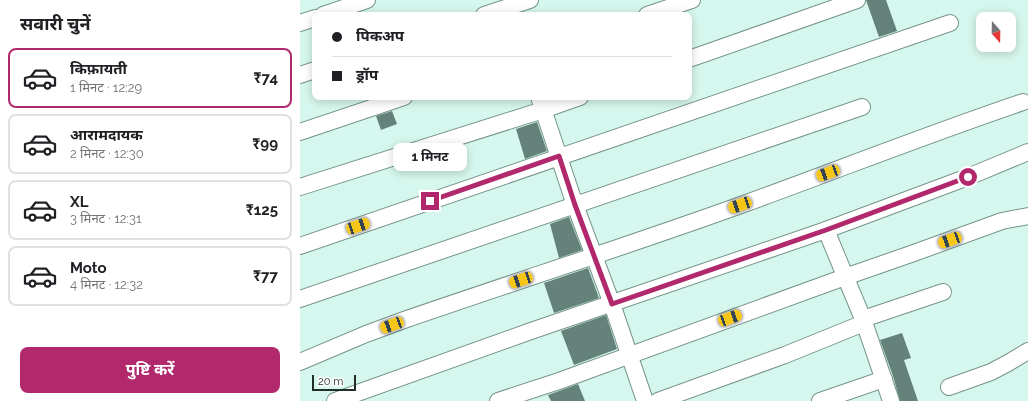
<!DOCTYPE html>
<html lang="hi">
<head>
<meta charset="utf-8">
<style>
  body { margin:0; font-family:Raleway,"Noto Sans Devanagari",sans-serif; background:#f6f6f6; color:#202124; height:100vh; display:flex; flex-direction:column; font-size:15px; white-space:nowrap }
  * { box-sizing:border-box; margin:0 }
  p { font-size:13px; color:#757577 }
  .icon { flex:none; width:22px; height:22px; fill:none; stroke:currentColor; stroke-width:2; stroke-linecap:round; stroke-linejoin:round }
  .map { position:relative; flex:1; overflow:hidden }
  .sheet { display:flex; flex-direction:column; background:#fff; width:300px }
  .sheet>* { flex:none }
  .top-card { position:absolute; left:12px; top:12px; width:380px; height:88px; border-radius:8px; box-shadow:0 2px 10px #0003; display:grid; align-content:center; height:88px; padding:0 20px; background:#fff }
  .needle { width:26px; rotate:160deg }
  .fabs { position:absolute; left:676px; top:12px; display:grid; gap:8px }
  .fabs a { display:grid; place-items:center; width:40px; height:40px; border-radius:8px; background:#fff; box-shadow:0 2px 10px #0003; font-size:20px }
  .scale { position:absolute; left:12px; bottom:10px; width:44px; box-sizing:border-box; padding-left:4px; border:2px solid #202d29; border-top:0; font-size:11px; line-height:14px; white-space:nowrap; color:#202d29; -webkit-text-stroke:3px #fff; paint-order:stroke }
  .end { position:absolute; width:18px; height:18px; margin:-9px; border:5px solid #b1296c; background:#fff; box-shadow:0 0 0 2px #fff }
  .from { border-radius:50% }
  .bubble { position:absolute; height:28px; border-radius:8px; background:#fff; box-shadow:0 2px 10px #0003; font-size:13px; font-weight:700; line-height:28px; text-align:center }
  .car { position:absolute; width:12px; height:24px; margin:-12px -6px; border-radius:5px; box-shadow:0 0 3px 1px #0007; background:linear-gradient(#f5c518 24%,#345 0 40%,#f5c518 0 76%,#345 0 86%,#f5c518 0) }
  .top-card b { display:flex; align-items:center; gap:14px; height:38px; font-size:15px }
  .top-card b+b { border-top:1px solid #e0e0e0 }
  .top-card i { width:10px; height:10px; background:#202124 }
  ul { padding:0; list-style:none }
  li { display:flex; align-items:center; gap:12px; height:60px; margin:0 8px 6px; padding:0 12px; border:2px solid #e0e0e0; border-radius:8px }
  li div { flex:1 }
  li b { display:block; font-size:15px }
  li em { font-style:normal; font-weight:700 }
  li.selected { border-color:#b1296c }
  li>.icon { width:36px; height:36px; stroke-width:1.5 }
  h2 { padding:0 20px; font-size:18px; line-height:48px }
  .action { display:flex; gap:8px; margin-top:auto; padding:8px 20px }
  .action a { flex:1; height:46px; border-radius:8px; background:#b1296c; color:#fff; font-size:16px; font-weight:700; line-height:46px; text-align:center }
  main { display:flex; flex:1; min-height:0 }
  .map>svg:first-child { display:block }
  .building { fill:#65827a }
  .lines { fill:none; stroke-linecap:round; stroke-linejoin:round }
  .minor-casing { stroke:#76948c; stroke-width:18 }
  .minor { stroke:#fff; stroke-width:16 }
  .route { stroke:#b1296c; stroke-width:5 }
</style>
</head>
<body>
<main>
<section class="sheet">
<h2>सवारी चुनें</h2>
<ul>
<li class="selected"><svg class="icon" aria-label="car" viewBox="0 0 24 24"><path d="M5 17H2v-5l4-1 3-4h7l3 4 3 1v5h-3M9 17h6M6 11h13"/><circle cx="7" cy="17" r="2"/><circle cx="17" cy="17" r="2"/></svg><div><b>किफ़ायती</b><p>1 मिनट · 12:29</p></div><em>₹74</em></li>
<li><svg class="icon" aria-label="car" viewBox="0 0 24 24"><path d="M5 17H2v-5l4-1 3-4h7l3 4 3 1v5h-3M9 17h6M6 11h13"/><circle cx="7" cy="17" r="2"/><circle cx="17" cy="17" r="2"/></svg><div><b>आरामदायक</b><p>2 मिनट · 12:30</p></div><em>₹99</em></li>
<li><svg class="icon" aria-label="car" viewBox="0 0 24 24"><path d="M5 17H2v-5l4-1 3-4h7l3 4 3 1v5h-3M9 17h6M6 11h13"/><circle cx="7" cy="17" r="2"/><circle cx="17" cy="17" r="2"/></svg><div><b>XL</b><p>3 मिनट · 12:31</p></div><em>₹125</em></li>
<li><svg class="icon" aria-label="car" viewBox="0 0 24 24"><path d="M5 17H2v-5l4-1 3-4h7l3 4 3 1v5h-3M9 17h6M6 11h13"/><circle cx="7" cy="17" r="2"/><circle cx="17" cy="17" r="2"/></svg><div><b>Moto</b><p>4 मिनट · 12:32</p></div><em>₹77</em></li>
</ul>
<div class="action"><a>पुष्टि करें</a></div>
</section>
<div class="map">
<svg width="728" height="401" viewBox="0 0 728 401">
  <rect width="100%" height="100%" fill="#d6f7ed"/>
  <g class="building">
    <polygon points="566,0 586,0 597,31 579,37"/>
    <polygon points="92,111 97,124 81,130 76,116"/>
    <polygon points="237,122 247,151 225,159 216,129"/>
    <polygon points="269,217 282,250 259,258 250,224"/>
    <polygon points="288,268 299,298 254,313 244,283"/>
    <polygon points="306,315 317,349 274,365 261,331"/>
    <polygon points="602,333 611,358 604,360 618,401 600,401 593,376 580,340"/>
    <polygon points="278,384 285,401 251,401 248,395"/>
  </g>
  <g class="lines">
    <g class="minor-casing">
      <g id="minor">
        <polyline points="23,15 67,0"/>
        <polyline points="184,15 230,0"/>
        <polyline points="347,15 392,0"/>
        <polyline points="0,23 15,18"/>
        <polyline points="389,59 557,0"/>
        <polyline points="0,75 15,70"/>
        <polyline points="239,97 275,205 312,304 345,401"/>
        <polyline points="0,132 104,97"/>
        <polyline points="0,187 243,110 280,97"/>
        <polyline points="526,230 563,319 591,401"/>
        <polyline points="0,246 650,23"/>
        <polyline points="0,299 562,107"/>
        <polyline points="563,319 643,292"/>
        <path d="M0,362L66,334L104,320C217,281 330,245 441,205C535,171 628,134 723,102"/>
        <polyline points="649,387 691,372 708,363 728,351"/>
        <polyline points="35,401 231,331 526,230 668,177 728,152"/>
        <polyline points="198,401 259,381 545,277 611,254 702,221 728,216"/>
        <polyline points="358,401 485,355 564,323"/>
        <polyline points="520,401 584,379"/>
      </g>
    </g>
    <use href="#minor" class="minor"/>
  </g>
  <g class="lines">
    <polyline class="route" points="130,201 259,156 275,205 312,304 526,230 668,177"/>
  </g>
</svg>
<div class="fabs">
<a><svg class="needle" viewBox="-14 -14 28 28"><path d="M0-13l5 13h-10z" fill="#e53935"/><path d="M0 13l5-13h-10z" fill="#757577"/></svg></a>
</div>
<div class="scale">20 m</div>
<i class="end from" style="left:668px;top:177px"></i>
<i class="end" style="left:130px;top:201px"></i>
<div class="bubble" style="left:93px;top:143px;width:74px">1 मिनट</div>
<i class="car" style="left:528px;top:173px;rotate:250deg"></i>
<i class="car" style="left:440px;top:205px;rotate:251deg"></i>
<i class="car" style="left:58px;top:226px;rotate:71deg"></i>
<i class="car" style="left:650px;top:240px;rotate:250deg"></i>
<i class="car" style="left:221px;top:280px;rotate:251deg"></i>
<i class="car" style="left:430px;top:318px;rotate:70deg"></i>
<i class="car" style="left:92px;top:325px;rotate:250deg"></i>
<div class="top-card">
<b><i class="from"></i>पिकअप</b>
<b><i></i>ड्रॉप</b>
</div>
</div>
</main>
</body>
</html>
